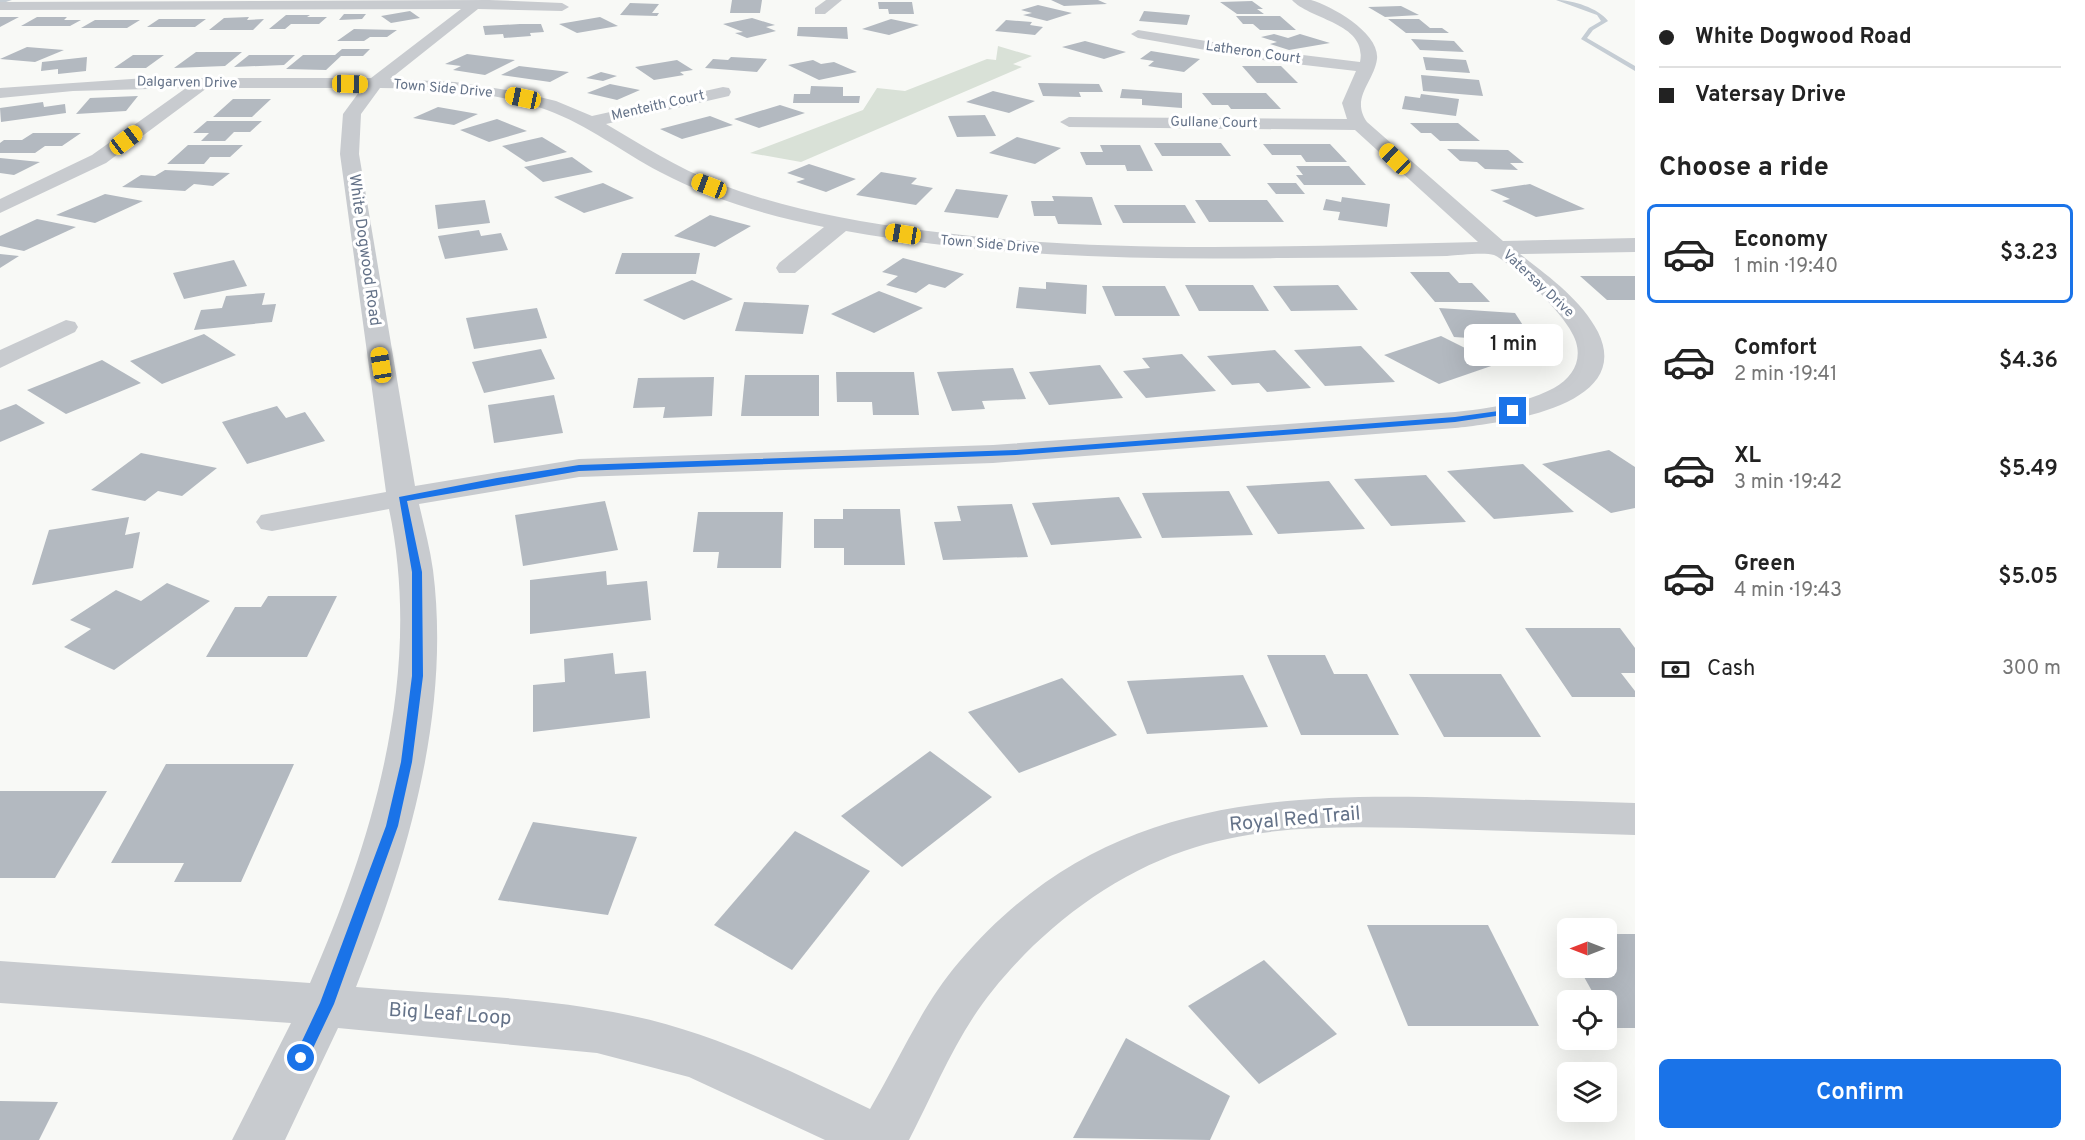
<!DOCTYPE html>
<html lang="en">
<head>
<meta charset="utf-8">
<style>
  body { margin:0; font-family:Overpass,sans-serif; background:#f6f6f6; color:#222; height:100vh; display:flex; flex-direction:column; font-size:22px; white-space:nowrap }
  * { box-sizing:border-box; margin:0 }
  p { font-size:20px; color:#767676 }
  .icon { flex:none; width:33px; height:33px; fill:none; stroke:currentColor; stroke-width:2; stroke-linecap:round; stroke-linejoin:round }
  .map { position:relative; flex:1; overflow:hidden }
  .sheet { display:flex; flex-direction:column; background:#fff; width:450px }
  .sheet>* { flex:none }
  .top-card { display:grid; align-content:center; height:132px; padding:0 24px; background:#fff }
  .needle { width:39px; rotate:270deg }
  .tools { position:absolute; left:1557px; top:918px; display:grid; gap:12px }
  .tools a { display:grid; place-items:center; width:60px; height:60px; border-radius:9px; background:#fff; box-shadow:0 6px 24px #0002; font-size:30px }
  .end { position:absolute; width:27px; height:27px; margin:-14px; border:8px solid #1a73e8; background:#fff; box-shadow:0 0 0 3px #fff }
  .from { border-radius:50% }
  .bubble { position:absolute; height:42px; border-radius:9px; background:#fff; box-shadow:0 6px 24px #0002; font-size:20px; font-weight:600; line-height:42px; text-align:center }
  .car { position:absolute; width:18px; height:36px; margin:-18px -9px; border-radius:8px; box-shadow:0 0 4px 2px #0007; background:linear-gradient(#f5c518 24%,#345 0 40%,#f5c518 0 76%,#345 0 86%,#f5c518 0) }
  .top-card b { display:flex; align-items:center; gap:21px; height:57px; font-size:22px }
  .top-card b+b { border-top:2px solid #e0e0e0 }
  .top-card i { width:15px; height:15px; background:#222 }
  ul { padding:0; list-style:none }
  li { display:flex; align-items:center; gap:18px; height:99px; margin:0 12px 9px; padding:0 12px; border:3px solid transparent; border-radius:9px }
  li div { flex:1 }
  li b { display:block; font-size:22px }
  li em { font-style:normal; font-weight:600 }
  li.on { border-color:#1a73e8 }
  li>.icon { width:54px; height:54px; stroke-width:1.5 }
  h2 { padding:0 24px; font-size:27px; line-height:72px }
  .pay { display:flex; align-items:center; gap:15px; height:66px; padding:0 24px; font-size:22px }
  .pay p { margin-inline-start:auto }
  .button { display:flex; gap:12px; margin-top:auto; padding:12px 24px }
  .button a { flex:1; height:69px; border-radius:9px; background:#1a73e8; color:#fff; font-size:24px; font-weight:600; line-height:69px; text-align:center }
  main { display:flex; flex:1; min-height:0 }
  .map>svg:first-child { display:block }
  .green { fill:#d9e1d7 }
  .lines { fill:none; stroke-linecap:round; stroke-linejoin:round }
  .stream { fill:#c5cdd4; fill-rule:evenodd }
  .building { fill:#b3b9c0 }
  .minor { fill:#c8cbcf; fill-rule:evenodd }
  .route { fill:#1a73e8 }
  .labels { text-anchor:middle; dominant-baseline:central; stroke-width:6; stroke-linejoin:round; paint-order:stroke }
  .far-street-label { font-size:14px; fill:#657389; stroke:#fff }
  .street-label { font-size:16px; fill:#657389; stroke:#fff }
  .near-street-label { font-size:20px; fill:#657389; stroke:#fff }
</style>
</head>
<body>
<main>
<div class="map">
<svg width="1635" height="1140" viewBox="0 0 1635 1140">
  <rect width="100%" height="100%" fill="#f8f9f6"/>
  <polygon class="green" points="998,46 1032,56 1013,64 1022,67 801,162 750,153 863,110 877,88 905,91 987,59 996,60"/>
  <g class="lines">
    <g class="stream">
      <polygon points="0,0 12,0 0,4"/>
      <path d="M1556,0C1573,0 1598,8 1608,21L1593,30L1587,38L1635,66V71L1581,39L1589,28L1601,21L1597,15Z"/>
    </g>
  </g>
  <g class="building">
    <polygon points="732,0 762,0 760,13 730,13"/>
    <polygon points="1051,0 1098,0 1107,4 1064,6"/>
    <polygon points="1252,1 1263,9 1257,9 1264,14 1237,14 1220,2"/>
    <polygon points="878,2 912,2 914,14 889,14 888,9 879,9"/>
    <polygon points="630,3 659,4 652,13 659,13 657,16 620,15"/>
    <polygon points="1038,5 1072,13 1047,21 1023,15 1032,13 1021,10"/>
    <polygon points="1401,6 1419,15 1385,17 1368,7"/>
    <polygon points="410,11 420,18 391,23 381,16"/>
    <polygon points="1144,11 1190,15 1187,25 1139,21"/>
    <polygon points="344,14 366,14 362,19 339,20"/>
    <polygon points="286,15 310,15 307,17 327,17 319,24 291,24 285,29 269,29"/>
    <polygon points="1236,16 1280,16 1296,30 1260,30 1253,24 1243,24"/>
    <polygon points="0,17 19,17 0,27"/>
    <polygon points="37,17 67,17 64,20 81,20 70,26 21,26"/>
    <polygon points="249,17 247,20 264,19 253,30 209,30 224,18"/>
    <polygon points="600,17 618,26 577,33 559,24"/>
    <polygon points="752,18 775,25 766,27 776,31 747,38 735,33 743,32 723,24"/>
    <polygon points="159,19 206,19 195,27 147,27"/>
    <polygon points="891,19 919,25 889,35 862,29"/>
    <polygon points="1388,19 1419,19 1430,28 1442,28 1449,33 1406,33"/>
    <polygon points="95,20 140,20 127,28 81,28"/>
    <polygon points="1006,20 1032,22 1030,25 1043,27 1035,35 995,31"/>
    <polygon points="520,24 541,24 544,32 530,33 531,36 504,38 503,34 485,35 483,26"/>
    <polygon points="798,27 847,27 848,39 797,36"/>
    <polygon points="354,29 397,30 387,37 370,37 364,41 337,41"/>
    <polygon points="1274,34 1288,38 1300,34 1330,43 1289,50 1270,44 1277,42 1261,37"/>
    <polygon points="1411,39 1454,41 1464,52 1420,50"/>
    <polygon points="1085,41 1126,52 1104,59 1062,47"/>
    <polygon points="27,47 64,50 35,62 0,59"/>
    <polygon points="342,49 370,49 363,56 341,56 326,70 286,69 303,55 335,55"/>
    <polygon points="1151,51 1200,59 1184,72 1148,66 1154,61 1140,59"/>
    <polygon points="196,52 242,52 225,66 174,68"/>
    <polygon points="467,54 515,60 485,75 453,70 461,66 445,64"/>
    <polygon points="133,55 164,55 146,68 114,68"/>
    <polygon points="249,55 295,55 284,65 234,67"/>
    <polygon points="87,57 86,71 58,74 58,69 41,71 42,62"/>
    <polygon points="731,57 767,59 757,72 705,68 713,59 728,60"/>
    <polygon points="1423,57 1466,60 1470,73 1426,70"/>
    <polygon points="677,60 693,70 680,72 684,75 654,80 635,67"/>
    <polygon points="813,60 821,64 834,62 857,72 819,80 788,65"/>
    <polygon points="519,66 569,72 550,82 501,75"/>
    <polygon points="1242,66 1281,66 1298,83 1257,83"/>
    <polygon points="601,72 617,76 603,81 586,78"/>
    <polygon points="1421,75 1479,80 1483,96 1423,91"/>
    <polygon points="1038,83 1099,84 1103,92 1079,92 1081,97 1043,96"/>
    <polygon points="610,84 640,90 617,100 587,93"/>
    <polygon points="811,86 843,87 843,96 860,96 859,103 793,103 794,94 810,94"/>
    <polygon points="1122,89 1182,93 1182,108 1142,105 1142,99 1120,98"/>
    <polygon points="993,91 1035,101 1009,113 966,102"/>
    <polygon points="1202,93 1266,93 1281,109 1231,109 1228,105 1212,105"/>
    <polygon points="1421,94 1459,99 1456,116 1402,109 1405,96 1420,98"/>
    <polygon points="138,96 126,111 76,114 90,98"/>
    <polygon points="233,99 271,99 252,117 213,117"/>
    <polygon points="43,102 44,107 65,104 66,113 1,122 0,108"/>
    <polygon points="780,105 805,113 759,128 734,119"/>
    <polygon points="438,107 478,114 454,125 413,118"/>
    <polygon points="985,115 996,136 957,137 948,116"/>
    <polygon points="710,116 733,125 682,139 660,129"/>
    <polygon points="497,119 527,131 489,142 460,130"/>
    <polygon points="207,121 262,121 250,132 234,132 225,141 201,141 209,133 193,133"/>
    <polygon points="1410,123 1458,123 1480,141 1440,141 1431,133 1421,133"/>
    <polygon points="33,133 81,133 62,146 45,146 35,153 0,153 0,143 4,140 22,140"/>
    <polygon points="542,137 567,152 526,162 502,146"/>
    <polygon points="1017,137 1061,148 1035,164 989,153"/>
    <polygon points="1154,143 1221,143 1231,156 1162,156"/>
    <polygon points="1263,144 1330,144 1347,162 1306,162 1301,155 1272,155"/>
    <polygon points="188,145 243,145 230,157 210,157 204,164 167,164"/>
    <polygon points="1100,145 1140,145 1153,171 1127,171 1125,165 1086,165 1080,152 1103,152"/>
    <polygon points="1447,149 1508,150 1524,163 1510,163 1518,170 1485,169 1477,162 1460,161"/>
    <polygon points="572,157 593,172 543,182 524,167"/>
    <polygon points="0,158 40,162 14,175 0,173"/>
    <polygon points="809,164 856,179 826,192 796,182 805,179 787,173"/>
    <polygon points="1296,166 1349,166 1366,185 1304,185 1296,175 1303,175"/>
    <polygon points="165,170 230,173 213,186 194,184 185,191 122,187 141,175 155,176"/>
    <polygon points="881,172 917,178 911,184 933,188 916,205 856,195"/>
    <polygon points="603,183 634,198 584,213 554,197"/>
    <polygon points="1267,183 1296,183 1305,194 1276,194"/>
    <polygon points="1530,184 1585,209 1536,217 1502,201 1510,199 1490,190"/>
    <polygon points="956,189 1008,195 998,218 944,212"/>
    <polygon points="105,194 143,201 95,223 56,215"/>
    <polygon points="1052,196 1092,197 1102,225 1058,224 1055,216 1034,216 1031,201 1054,201"/>
    <polygon points="1342,197 1390,204 1387,227 1338,220 1340,212 1323,210 1326,199 1341,202"/>
    <polygon points="485,200 490,223 438,229 435,205"/>
    <polygon points="1195,200 1267,200 1284,222 1209,222"/>
    <polygon points="1114,205 1185,205 1196,223 1123,223"/>
    <polygon points="710,215 751,226 715,247 674,236"/>
    <polygon points="37,219 76,227 24,251 0,246 0,236"/>
    <polygon points="479,230 481,236 501,233 508,250 445,259 438,236"/>
    <polygon points="622,253 700,253 696,274 615,274"/>
    <polygon points="0,254 19,256 0,268"/>
    <polygon points="903,258 964,274 945,288 929,284 916,293 886,285 898,276 882,272"/>
    <polygon points="234,260 247,286 184,299 173,273"/>
    <polygon points="1410,272 1449,272 1459,283 1472,283 1490,302 1435,302"/>
    <polygon points="1580,276 1635,276 1635,300 1607,300"/>
    <polygon points="692,280 733,299 684,320 643,300"/>
    <polygon points="1046,282 1087,285 1086,314 1016,308 1019,287 1046,289"/>
    <polygon points="1185,285 1253,285 1269,311 1199,311"/>
    <polygon points="1338,285 1358,310 1291,311 1273,286"/>
    <polygon points="1102,286 1165,286 1180,316 1115,316"/>
    <polygon points="879,291 923,308 874,333 831,314"/>
    <polygon points="265,293 262,305 276,304 272,322 194,330 201,310 222,308 226,296"/>
    <polygon points="744,302 809,305 803,334 735,331"/>
    <polygon points="537,308 547,338 474,349 466,318"/>
    <polygon points="1439,308 1515,313 1528,333 1507,331 1513,341 1454,337"/>
    <polygon points="204,334 236,355 162,384 130,361"/>
    <polygon points="1441,336 1497,364 1439,384 1384,355"/>
    <polygon points="1361,346 1395,382 1325,386 1294,350"/>
    <polygon points="541,349 555,379 484,393 472,362"/>
    <polygon points="1275,350 1311,388 1267,392 1259,383 1232,385 1207,356"/>
    <polygon points="1182,354 1216,391 1146,398 1123,371 1150,368 1142,358"/>
    <polygon points="102,360 141,383 66,414 27,390"/>
    <polygon points="1100,365 1123,398 1049,405 1029,372"/>
    <polygon points="1013,368 1026,399 982,401 985,409 952,411 937,372"/>
    <polygon points="836,372 914,372 919,415 873,415 872,402 837,402"/>
    <polygon points="745,375 819,375 819,416 741,416"/>
    <polygon points="714,377 712,416 663,418 665,407 633,408 638,378"/>
    <polygon points="554,395 563,433 494,443 488,405"/>
    <polygon points="16,404 45,423 0,442 0,410"/>
    <polygon points="277,406 286,418 305,412 325,441 247,464 222,422"/>
    <polygon points="1609,450 1635,467 1635,508 1611,513 1542,464"/>
    <polygon points="141,453 217,468 182,496 158,491 145,501 91,490"/>
    <polygon points="1523,464 1574,512 1494,519 1447,471"/>
    <polygon points="1426,475 1466,522 1391,526 1354,479"/>
    <polygon points="1329,481 1365,529 1278,534 1246,486"/>
    <polygon points="1229,491 1253,535 1162,538 1142,493"/>
    <polygon points="1119,497 1142,538 1051,545 1032,503"/>
    <polygon points="605,501 618,550 523,566 515,515"/>
    <polygon points="1012,504 1028,557 943,560 934,522 961,521 957,506"/>
    <polygon points="843,509 900,509 905,565 844,565 844,548 814,548 814,519 843,519"/>
    <polygon points="698,512 783,512 781,568 717,568 719,552 693,552"/>
    <polygon points="129,517 125,535 140,532 133,568 32,585 49,530"/>
    <polygon points="606,571 607,585 647,581 651,620 530,634 530,580"/>
    <polygon points="167,583 210,601 114,670 64,647 91,629 70,620 116,590 141,601"/>
    <polygon points="268,596 337,596 307,657 206,657 235,607 261,607"/>
    <polygon points="1525,628 1620,628 1635,648 1635,673 1621,673 1635,691 1635,697 1572,697"/>
    <polygon points="613,653 615,674 646,671 650,718 533,732 533,685 565,682 564,659"/>
    <polygon points="1267,655 1325,655 1334,674 1367,674 1399,735 1301,735"/>
    <polygon points="1409,674 1501,674 1541,737 1444,737"/>
    <polygon points="1243,675 1268,727 1147,734 1127,681"/>
    <polygon points="1062,678 1117,735 1019,773 968,712"/>
    <polygon points="930,751 992,797 902,867 841,816"/>
    <polygon points="166,764 294,764 241,882 174,882 184,863 111,863"/>
    <polygon points="0,791 107,791 55,878 0,878"/>
    <polygon points="533,822 637,837 608,915 498,900"/>
    <polygon points="795,831 870,871 792,970 714,925"/>
    <polygon points="1367,925 1488,925 1539,1026 1408,1026"/>
    <polygon points="1606,934 1635,934 1635,1028 1612,1028 1606,1018 1606,1000 1597,1000 1579,968 1606,968"/>
    <polygon points="1264,960 1337,1034 1259,1084 1188,1006"/>
    <polygon points="1126,1038 1230,1096 1210,1140 1073,1138"/>
    <polygon points="0,1101 58,1102 39,1140 0,1140"/>
  </g>
  <g class="lines">
    <g class="minor">
      <path d="M489,0L562,3L569,7L562,11L478,9L390,79L455,82L519,92L556,101L592,116L723,87L729,88L731,92L729,96L606,124C642,145 677,168 717,183C782,208 851,221 920,230C1104,255 1292,246 1478,242L1355,130L1069,127L1060,122L1069,117L1347,119L1342,103L1356,71L1262,60L1138,38L1131,34L1138,30L1262,50L1360,62C1368,23 1310,20 1292,0C1298,0 1305,0 1311,0C1332,6 1380,33 1377,59C1374,82 1350,98 1367,122L1503,241L1635,238V252L1520,254C1548,276 1581,299 1598,332C1635,407 1500,423 1455,428L993,463L579,477L419,504C424,526 430,548 433,570C451,712 408,857 356,987C446,995 539,996 628,1015C713,1032 793,1072 870,1109C899,1060 922,1005 959,962C1096,801 1267,792 1463,798C1520,800 1578,801 1635,803V835C1572,833 1508,831 1445,829C1360,827 1266,822 1184,851C1109,877 1042,929 993,990C957,1034 935,1090 909,1140H825L689,1077L597,1053L338,1028L285,1140H232L291,1023L0,1003V961L310,983C375,835 423,671 389,509L272,531L261,529L256,522L261,515L272,513L386,492L340,154L343,114L362,88H207L106,163L0,213V199L92,155L186,88L73,91L0,98V88L146,78H371L461,9L0,10V2ZM380,88C435,89 495,91 547,110C588,125 622,152 660,172C711,199 768,216 824,227L779,263L776,268L779,273H795L846,231C991,257 1136,260 1283,258C1338,258 1393,257 1447,256C1458,255 1485,252 1494,255C1515,265 1570,319 1576,342C1582,362 1572,378 1554,388C1524,404 1489,408 1455,412L993,445L579,459L415,486L359,154L361,114Z"/>
      <polygon points="826,0 842,0 825,14 815,14 815,8"/>
      <polygon points="66,320 75,322 78,327 75,332 0,368 0,350"/>
    </g>
  </g>
  <polygon class="route" points="1513,409 1516,413 1455,422 1016,455 579,471 407,501 422,572 423,676 412,762 398,826 334,1004 306,1063 296,1063 294,1058 320,1003 386,826 401,762 412,676 412,572 399,497 497,478 579,465 1016,450 1455,417"/>
  <g class="labels">
    <g class="far-street-label">
      <text transform="translate(1253 53) rotate(8)">Latheron Court</text>
      <text transform="translate(187 83) rotate(1)">Dalgarven Drive</text>
      <text transform="translate(443 89) rotate(5)">Town Side Drive</text>
      <text transform="translate(658 106) rotate(-13)">Menteith Court</text>
      <text transform="translate(1214 123) rotate(1)">Gullane Court</text>
      <text transform="translate(990 245) rotate(5)">Town Side Drive</text>
      <text transform="translate(1538 284) rotate(43)">Vatersay Drive</text>
    </g>
    <g class="street-label">
      <text transform="translate(364 250) rotate(82)">White Dogwood Road</text>
    </g>
    <g class="near-street-label">
      <text transform="translate(1295 820) rotate(-5)">Royal Red Trail</text>
      <text transform="translate(450 1015) rotate(4)">Big Leaf Loop</text>
    </g>
  </g>
</svg>
<div class="tools">
<a><svg class="needle" viewBox="-14 -14 28 28"><path d="M0-13l5 13h-10z" fill="#e53935"/><path d="M0 13l5-13h-10z" fill="#767676"/></svg></a>
<a><svg class="icon" aria-label="locate" viewBox="0 0 24 24"><circle cx="12" cy="12" r="6"/><path d="M12 2v4M12 18v4M2 12h4M18 12h4"/></svg></a>
<a><svg class="icon" aria-label="layers" viewBox="0 0 24 24"><path d="M12 4l9 5-9 5-9-5zM3 14l9 5 9-5"/></svg></a>
</div>
<i class="end from" style="left:301px;top:1058px"></i>
<i class="end" style="left:1513px;top:411px"></i>
<div class="bubble" style="left:1464px;top:324px;width:99px">1 min</div>
<i class="car" style="left:350px;top:84px;rotate:91deg"></i>
<i class="car" style="left:523px;top:98px;rotate:282deg"></i>
<i class="car" style="left:126px;top:140px;rotate:53deg"></i>
<i class="car" style="left:1395px;top:159px;rotate:314deg"></i>
<i class="car" style="left:709px;top:186px;rotate:291deg"></i>
<i class="car" style="left:903px;top:234px;rotate:279deg"></i>
<i class="car" style="left:381px;top:365px;rotate:351deg"></i>
</div>
<section class="sheet">
<div class="top-card">
<b><i class="from"></i>White Dogwood Road</b>
<b><i></i>Vatersay Drive</b>
</div>
<h2>Choose a ride</h2>
<ul>
<li class="on"><svg class="icon" aria-label="car" viewBox="0 0 24 24"><path d="M5 17H2v-5l4-1 3-4h7l3 4 3 1v5h-3M9 17h6M6 11h13"/><circle cx="7" cy="17" r="2"/><circle cx="17" cy="17" r="2"/></svg><div><b>Economy</b><p>1 min · 19:40</p></div><em>$3.23</em></li>
<li><svg class="icon" aria-label="car" viewBox="0 0 24 24"><path d="M5 17H2v-5l4-1 3-4h7l3 4 3 1v5h-3M9 17h6M6 11h13"/><circle cx="7" cy="17" r="2"/><circle cx="17" cy="17" r="2"/></svg><div><b>Comfort</b><p>2 min · 19:41</p></div><em>$4.36</em></li>
<li><svg class="icon" aria-label="car" viewBox="0 0 24 24"><path d="M5 17H2v-5l4-1 3-4h7l3 4 3 1v5h-3M9 17h6M6 11h13"/><circle cx="7" cy="17" r="2"/><circle cx="17" cy="17" r="2"/></svg><div><b>XL</b><p>3 min · 19:42</p></div><em>$5.49</em></li>
<li><svg class="icon" aria-label="car" viewBox="0 0 24 24"><path d="M5 17H2v-5l4-1 3-4h7l3 4 3 1v5h-3M9 17h6M6 11h13"/><circle cx="7" cy="17" r="2"/><circle cx="17" cy="17" r="2"/></svg><div><b>Green</b><p>4 min · 19:43</p></div><em>$5.05</em></li>
</ul>
<div class="pay"><svg class="icon" aria-label="cash" viewBox="0 0 24 24"><path d="M3 7h18v10H3z"/><circle cx="12" cy="12" r="2"/></svg>Cash<p>300 m</p></div>
<div class="button"><a>Confirm</a></div>
</section>
</main>
</body>
</html>
